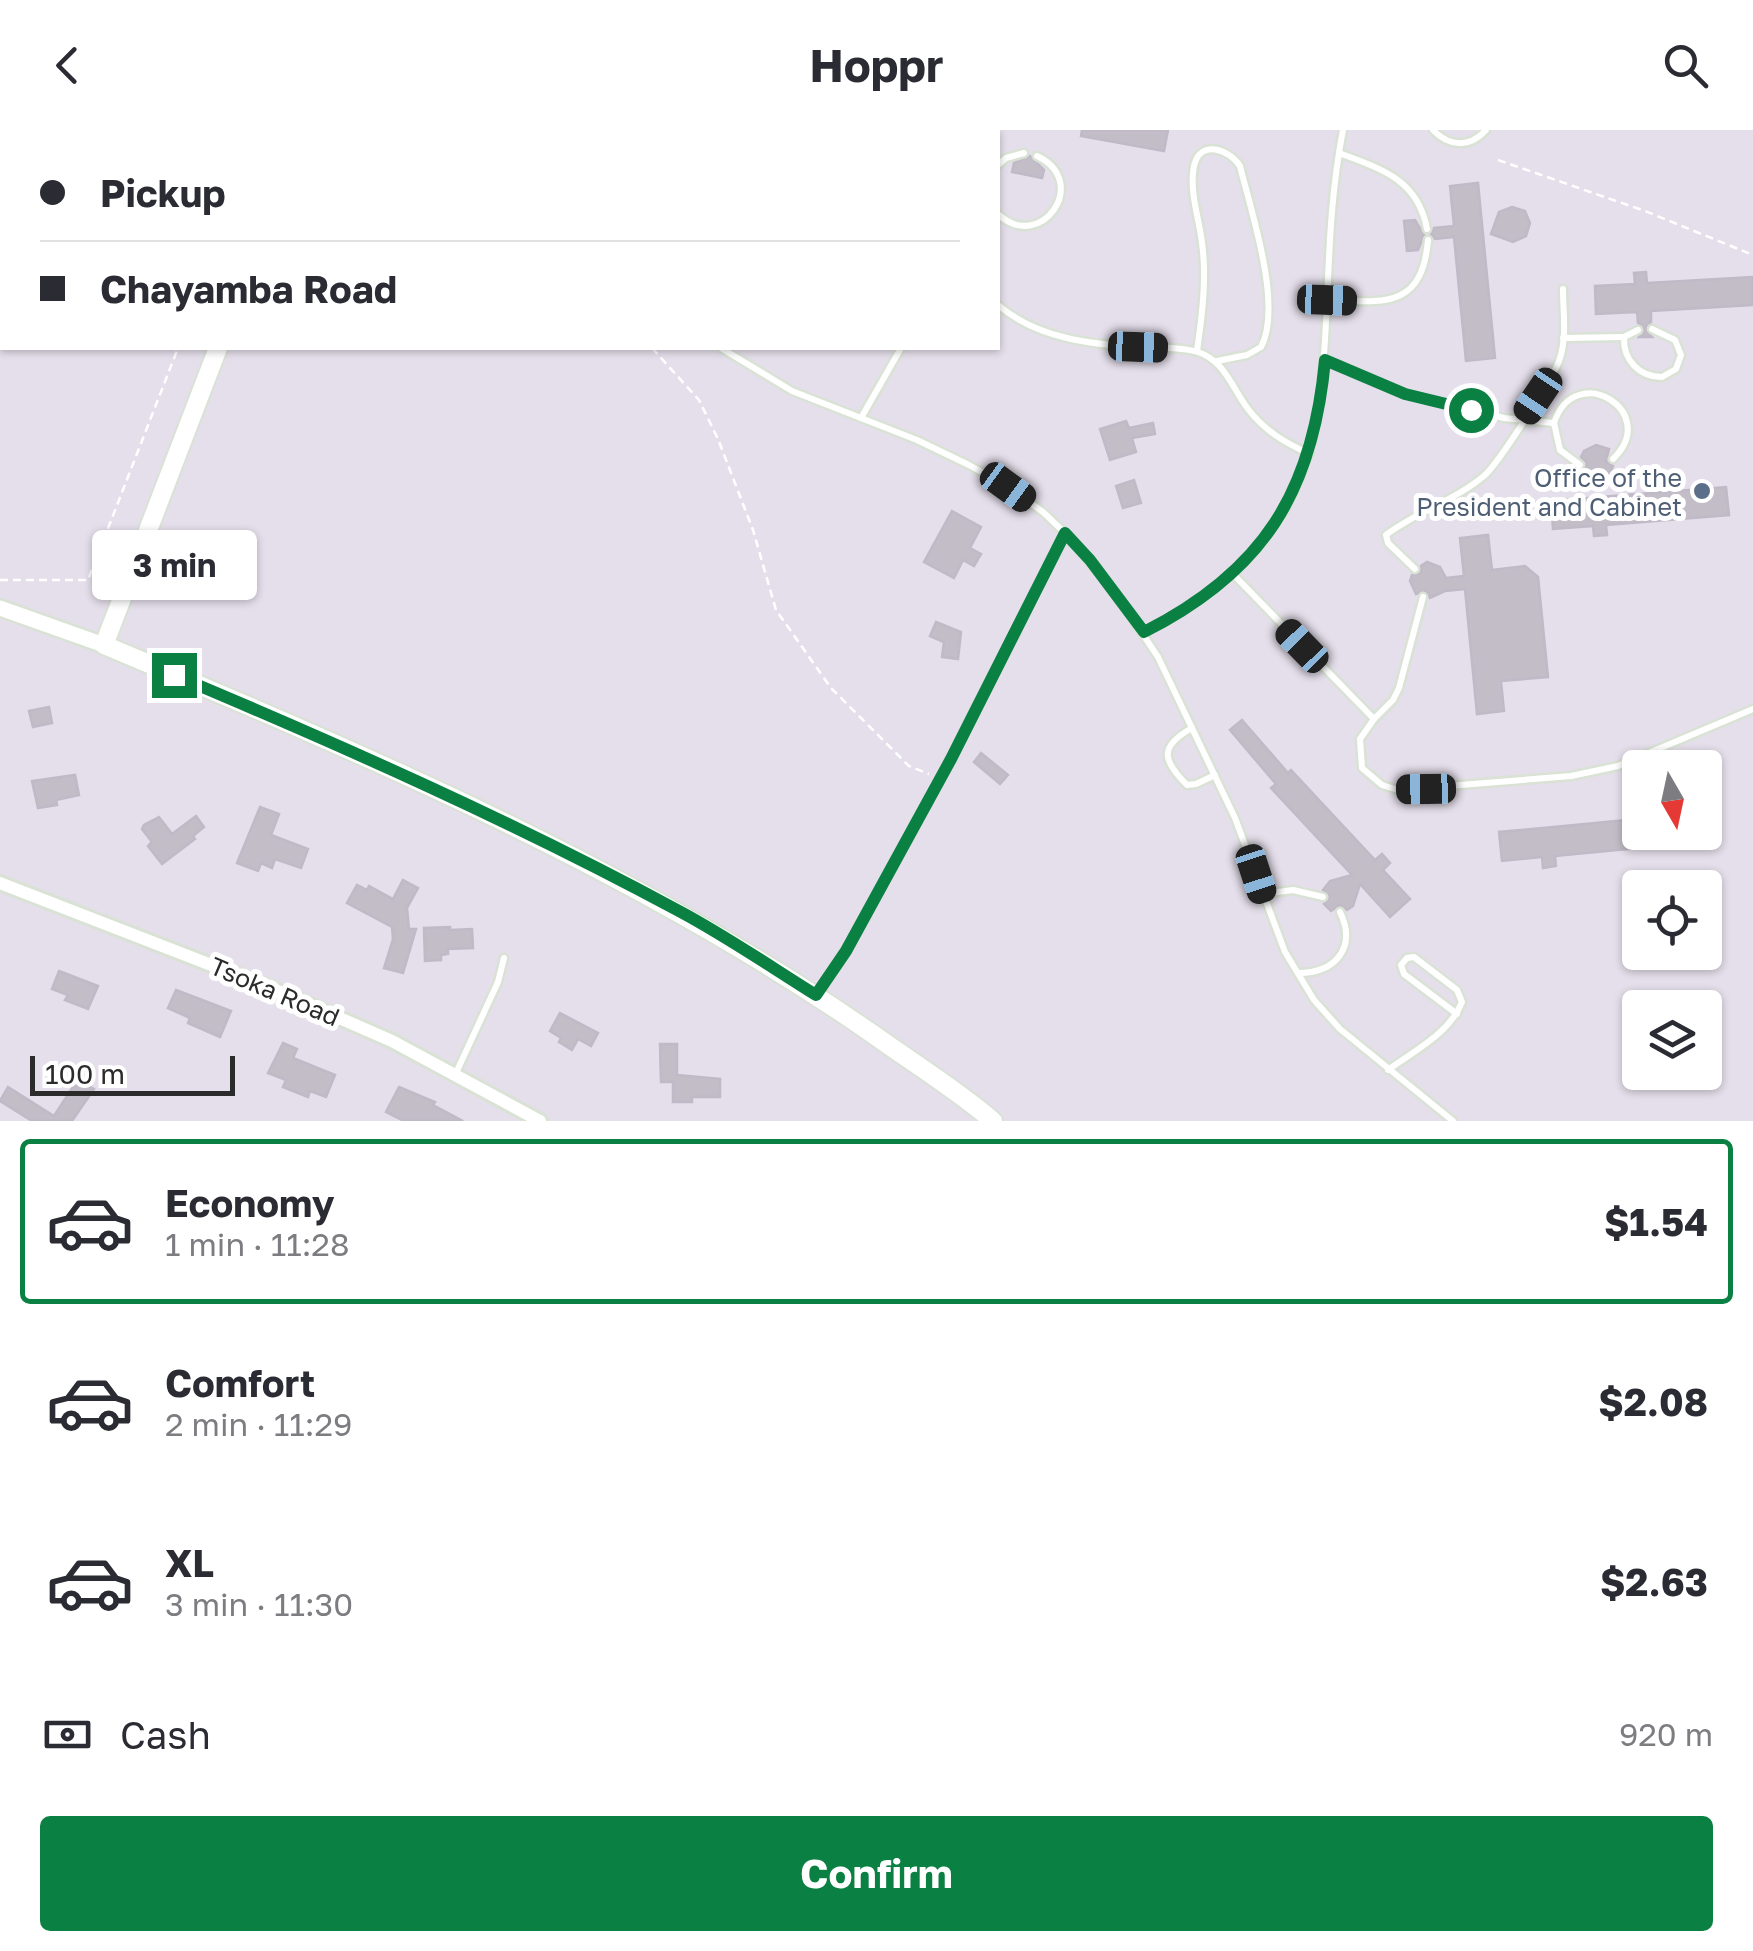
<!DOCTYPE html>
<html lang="en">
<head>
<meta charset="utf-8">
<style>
  body { margin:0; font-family:"Golos Text",sans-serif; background:#f2f2f3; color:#2b2b33; height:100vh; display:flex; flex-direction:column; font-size:38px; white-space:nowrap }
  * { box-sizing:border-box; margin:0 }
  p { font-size:32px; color:#7c7c81 }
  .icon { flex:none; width:55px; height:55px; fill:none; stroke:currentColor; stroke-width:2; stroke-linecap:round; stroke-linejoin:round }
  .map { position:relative; height:991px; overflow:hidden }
  .sheet { display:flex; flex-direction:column; background:#fff; flex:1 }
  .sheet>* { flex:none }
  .banner { position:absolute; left:0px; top:0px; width:1000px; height:220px; box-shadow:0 2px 8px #0004; display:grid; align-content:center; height:220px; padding:0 40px; background:#fff }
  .needle { width:65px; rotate:171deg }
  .fabs { position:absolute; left:1622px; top:620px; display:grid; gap:20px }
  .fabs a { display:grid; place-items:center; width:100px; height:100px; border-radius:10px; background:#fff; box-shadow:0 2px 8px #0004; font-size:50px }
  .scale { position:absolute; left:30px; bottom:25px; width:205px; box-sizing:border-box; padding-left:10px; border:5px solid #2b2b2b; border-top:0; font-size:28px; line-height:35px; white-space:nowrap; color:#2b2b2b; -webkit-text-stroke:8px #fff; paint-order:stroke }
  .end { position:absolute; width:45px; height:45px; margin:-22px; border:12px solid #0b8043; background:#fff; box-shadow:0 0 0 5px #fff }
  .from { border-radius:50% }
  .bubble { position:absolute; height:70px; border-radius:10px; background:#fff; box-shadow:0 2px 8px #0004; font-size:32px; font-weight:700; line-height:70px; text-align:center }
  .car { position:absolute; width:30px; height:60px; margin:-30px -15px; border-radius:12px; box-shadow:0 0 8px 2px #0007; background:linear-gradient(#222 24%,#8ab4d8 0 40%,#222 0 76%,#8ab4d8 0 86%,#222 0) }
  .banner b { display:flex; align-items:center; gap:35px; height:95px; font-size:38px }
  .banner b+b { border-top:2px solid #e1e1e2 }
  .banner i { width:25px; height:25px; background:#2b2b33 }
  ul { padding:18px 0 0; list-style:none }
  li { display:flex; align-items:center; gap:30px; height:165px; margin:0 20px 15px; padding:0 20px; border:5px solid transparent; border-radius:10px }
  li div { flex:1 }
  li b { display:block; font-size:38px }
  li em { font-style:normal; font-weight:700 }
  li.on { border-color:#0b8043 }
  li>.icon { width:90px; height:90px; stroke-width:1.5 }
  .pay { display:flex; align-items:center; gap:25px; height:110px; padding:0 40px; font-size:38px }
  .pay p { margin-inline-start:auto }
  .primary-button { display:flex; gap:20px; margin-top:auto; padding:20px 40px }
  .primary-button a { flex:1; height:115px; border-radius:10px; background:#0b8043; color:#fff; font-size:40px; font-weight:700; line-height:115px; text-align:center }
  header { display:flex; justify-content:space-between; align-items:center; height:130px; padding:0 40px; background:#fff; font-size:45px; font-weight:700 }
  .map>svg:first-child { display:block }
  .building { fill:#c3bdc7; stroke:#c0b9c7; stroke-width:2.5 }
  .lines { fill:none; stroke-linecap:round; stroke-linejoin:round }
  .service-casing { stroke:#d9e2d5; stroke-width:11 }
  .minor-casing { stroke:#d9e2d5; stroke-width:18 }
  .tertiary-casing { stroke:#d9e2d5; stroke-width:20 }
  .secondary-casing { stroke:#d9e2d5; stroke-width:22 }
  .path { stroke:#fff; stroke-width:2.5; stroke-dasharray:8 5; stroke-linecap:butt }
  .service { stroke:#fff; stroke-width:6 }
  .minor { stroke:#fff; stroke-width:12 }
  .tertiary { stroke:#fff; stroke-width:15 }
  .secondary { stroke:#fff; stroke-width:18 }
  .route { stroke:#0b8043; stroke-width:12 }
  .service-dot { fill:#5c6f8a; stroke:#fff; stroke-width:4 }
  .labels { text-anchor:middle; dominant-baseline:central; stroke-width:10; stroke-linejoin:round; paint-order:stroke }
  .service-label { font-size:25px; fill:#4e5e75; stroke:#fff; text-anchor:end }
  .street-label { font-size:25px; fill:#2b2b2b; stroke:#fff }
</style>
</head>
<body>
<header><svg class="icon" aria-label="back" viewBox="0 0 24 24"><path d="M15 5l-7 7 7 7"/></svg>Hoppr<svg class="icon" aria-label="search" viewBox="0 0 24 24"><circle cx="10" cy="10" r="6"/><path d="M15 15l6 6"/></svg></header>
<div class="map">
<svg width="1753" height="991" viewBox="0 0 1753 991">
  <rect width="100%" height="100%" fill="#e5dfeb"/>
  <g class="building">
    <polygon points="1082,0 1168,0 1164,21 1081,6"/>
    <polygon points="1030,26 1044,40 1042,48 1012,42 1014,33"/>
    <polygon points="1478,53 1495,228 1466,231 1454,107 1435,109 1431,104 1434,98 1454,96 1450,56"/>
    <polygon points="1512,77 1525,81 1530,93 1526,106 1513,112 1491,104 1499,82"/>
    <polygon points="1415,90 1424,105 1418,120 1407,121 1404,91"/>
    <polygon points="1646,142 1647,153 1753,147 1753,175 1651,181 1651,192 1645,199 1652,207 1639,207 1645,199 1638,193 1637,182 1596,184 1595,156 1635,154 1634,143"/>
    <polygon points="1126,291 1129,298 1153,293 1155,304 1132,308 1136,322 1110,330 1100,299"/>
    <polygon points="1596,315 1609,319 1606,331 1613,336 1610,344 1598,350 1585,346 1583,341 1587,333 1581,327 1584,321"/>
    <polygon points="1134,350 1141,373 1123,378 1116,356"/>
    <polygon points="1726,357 1729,385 1606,395 1607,405 1594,406 1593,396 1553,399 1551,371"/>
    <polygon points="952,381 981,397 970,418 981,424 974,436 963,430 954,448 924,432"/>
    <polygon points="1488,405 1492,440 1525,436 1538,447 1548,547 1501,551 1504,581 1477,584 1465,459 1445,461 1430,468 1426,461 1416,464 1410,451 1412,445 1421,443 1421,436 1427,432 1440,437 1446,448 1464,446 1460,408"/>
    <polygon points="936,492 961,502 958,529 942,527 944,512 930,506"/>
    <polygon points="49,577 52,593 33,597 29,581"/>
    <polygon points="1242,590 1288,643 1291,640 1375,730 1382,724 1390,733 1383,740 1410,769 1390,787 1360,754 1353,776 1347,780 1340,775 1331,781 1324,774 1330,766 1323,760 1330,751 1352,745 1271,658 1276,654 1230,600"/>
    <polygon points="981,623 1008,645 1000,654 974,632"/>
    <polygon points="75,645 79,665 56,670 57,675 38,678 32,651"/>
    <polygon points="260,677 279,684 271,705 308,719 301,738 275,729 272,738 261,733 258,741 237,733"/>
    <polygon points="196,686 204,697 193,706 195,709 162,734 148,716 152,712 142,699 144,695 159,687 172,704"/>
    <polygon points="1637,689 1640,689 1640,702 1678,702 1679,714 1555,726 1556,736 1543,738 1542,727 1502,731 1499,702"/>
    <polygon points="403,750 418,758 407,778 409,799 416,799 403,843 384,838 393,809 392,797 347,773 357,755 367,760 369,756 393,769"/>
    <polygon points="450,797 450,800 472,799 473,818 448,819 448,824 441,825 441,830 425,831 424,798"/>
    <polygon points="59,841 98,856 88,879 65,870 68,865 52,859"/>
    <polygon points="176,860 231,881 220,907 188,893 190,888 168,878"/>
    <polygon points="560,883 598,903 591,916 578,909 572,920 559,912 561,908 550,901"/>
    <polygon points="283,913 297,919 293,928 335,945 326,967 310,961 308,967 283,957 286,950 268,943"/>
    <polygon points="660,914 677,914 677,945 720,949 720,967 692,967 692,972 673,972 673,952 661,952"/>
    <polygon points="78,949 94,959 72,991 32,991 0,971 8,957 54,986"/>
    <polygon points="399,957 435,972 433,975 463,991 404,991 386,982"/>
  </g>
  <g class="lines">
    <g class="service-casing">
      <g id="service">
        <polyline points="566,0 567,2"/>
        <polyline points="758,0 761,2"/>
        <polyline points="824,0 825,2"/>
        <path d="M1433,0C1449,17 1470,18 1486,0"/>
        <polyline points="727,2 730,0"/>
        <polyline points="784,2 785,0"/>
        <path d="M1339,23C1381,39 1418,49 1427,99"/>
        <polyline points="998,35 1006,28 1024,23"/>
        <path d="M998,84C1040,124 1092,52 1037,26"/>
        <path d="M1327,170C1383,172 1422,180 1428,110"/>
        <path d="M998,175C1038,209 1093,215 1144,217C1161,218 1182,217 1198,222C1225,231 1232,258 1248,279C1265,301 1285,313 1310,324"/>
        <path d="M1638,200L1624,207C1623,230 1639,247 1662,247L1676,239L1681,225L1675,210L1652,199"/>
        <polyline points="1563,208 1624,207"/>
        <polyline points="721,218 792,261 917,310 969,335 1008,357 1043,382 1065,403 1112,458 1158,527 1235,688 1285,822 1314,870 1340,899 1453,991"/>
        <path d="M1197,221C1202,186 1207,148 1202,113C1199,87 1189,62 1194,36C1200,9 1229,19 1240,36C1251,81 1283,176 1261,217L1247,225L1217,231"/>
        <polyline points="1326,230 1405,264 1504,288 1554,293"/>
        <polyline points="861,288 901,218"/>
        <path d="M1580,335L1560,320L1554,293C1575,229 1662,282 1613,329"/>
        <path d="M1415,439L1388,413L1386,405C1416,382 1456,370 1485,345C1499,332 1555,246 1560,228C1567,207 1563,181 1563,159"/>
        <polyline points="1231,442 1374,589 1360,609 1362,638 1382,655 1398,660 1571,646 1618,636 1753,579"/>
        <path d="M1144,502C1381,383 1302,209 1343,0"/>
        <polyline points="1374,589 1393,570 1399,558 1423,467"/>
        <path d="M1192,598C1160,616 1161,629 1187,655L1196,654L1215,645"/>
        <polyline points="1262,764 1293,760 1323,767"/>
        <path d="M1298,843C1336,843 1357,817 1340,782"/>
        <polyline points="817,864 846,821 951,629 1065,403"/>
        <path d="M1388,940C1414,921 1450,903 1462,872L1457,860L1414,827L1407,828L1401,835L1404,844L1457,884"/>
        <polyline points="456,943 498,852 504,828"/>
      </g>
    </g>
    <g class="minor-casing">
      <polyline id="minor" points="0,753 273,859 392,911 540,991"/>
    </g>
    <g class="tertiary-casing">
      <polyline id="tertiary" points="0,478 104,515"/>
    </g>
    <g class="secondary-casing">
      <g id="secondary">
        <polyline points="284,2 284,0"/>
        <path d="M218,218L104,515C371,627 639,741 877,907C916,935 957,960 993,991"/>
      </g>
    </g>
    <g class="path">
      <polyline points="515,0 517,2"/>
      <polyline points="248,2 249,0"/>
      <polyline points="1498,30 1645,81 1753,125"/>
      <polyline points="652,218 699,270 718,309 753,400 776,480 831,558 909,636 929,644"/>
      <polyline points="0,450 88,450 178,218"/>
    </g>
    <use href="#service" class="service"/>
    <use href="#minor" class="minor"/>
    <use href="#tertiary" class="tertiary"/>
    <use href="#secondary" class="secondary"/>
  </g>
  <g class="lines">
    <path class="route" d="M174,545C345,617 516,693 679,781C726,806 771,837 816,865L846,821L951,629L1065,403L1090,430L1144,502C1263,442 1313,362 1325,230L1405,264L1471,280"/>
  </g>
  <circle class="service-dot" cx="1702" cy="361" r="10"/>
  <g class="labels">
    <g class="service-label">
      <text x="1682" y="347">Office of the<tspan x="1682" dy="29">President and Cabinet</tspan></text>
    </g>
    <g class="street-label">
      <text transform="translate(275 861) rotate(23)">Tsoka Road</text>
    </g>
  </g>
</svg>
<div class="fabs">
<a><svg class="needle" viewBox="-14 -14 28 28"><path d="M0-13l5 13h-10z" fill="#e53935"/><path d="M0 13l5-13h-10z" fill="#7c7c81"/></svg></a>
<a><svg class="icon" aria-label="locate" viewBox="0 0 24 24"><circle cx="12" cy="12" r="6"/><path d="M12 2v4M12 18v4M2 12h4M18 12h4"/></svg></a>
<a><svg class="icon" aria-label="layers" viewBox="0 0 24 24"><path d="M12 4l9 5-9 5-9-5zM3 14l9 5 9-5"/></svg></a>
</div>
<div class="scale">100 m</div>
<i class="end from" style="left:1471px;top:280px"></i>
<i class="end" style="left:174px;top:545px"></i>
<div class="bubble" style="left:92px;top:400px;width:165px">3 min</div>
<i class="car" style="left:1327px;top:170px;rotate:92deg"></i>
<i class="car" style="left:1138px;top:217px;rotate:92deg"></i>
<i class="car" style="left:1538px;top:266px;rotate:214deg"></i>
<i class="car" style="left:1008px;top:357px;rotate:126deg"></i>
<i class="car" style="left:1302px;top:516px;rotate:316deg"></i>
<i class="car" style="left:1426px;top:659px;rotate:269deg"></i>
<i class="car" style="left:1256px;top:744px;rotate:162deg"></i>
<div class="banner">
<b><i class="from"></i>Pickup</b>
<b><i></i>Chayamba Road</b>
</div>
</div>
<section class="sheet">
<ul>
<li class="on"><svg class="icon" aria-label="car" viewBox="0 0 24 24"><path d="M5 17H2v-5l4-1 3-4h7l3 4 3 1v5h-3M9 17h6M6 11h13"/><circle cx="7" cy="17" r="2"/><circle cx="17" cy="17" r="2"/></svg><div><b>Economy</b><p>1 min · 11:28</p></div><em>$1.54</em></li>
<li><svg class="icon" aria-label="car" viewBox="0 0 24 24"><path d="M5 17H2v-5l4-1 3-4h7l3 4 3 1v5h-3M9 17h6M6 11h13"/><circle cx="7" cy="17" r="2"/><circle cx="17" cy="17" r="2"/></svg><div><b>Comfort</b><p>2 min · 11:29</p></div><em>$2.08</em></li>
<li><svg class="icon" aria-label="car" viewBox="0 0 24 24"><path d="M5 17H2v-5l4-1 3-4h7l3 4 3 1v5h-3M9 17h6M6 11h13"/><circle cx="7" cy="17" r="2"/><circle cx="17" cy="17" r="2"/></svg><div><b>XL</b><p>3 min · 11:30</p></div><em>$2.63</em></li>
</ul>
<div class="pay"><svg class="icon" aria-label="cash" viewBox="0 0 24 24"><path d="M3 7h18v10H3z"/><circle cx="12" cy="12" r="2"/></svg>Cash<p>920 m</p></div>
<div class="primary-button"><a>Confirm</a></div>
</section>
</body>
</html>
